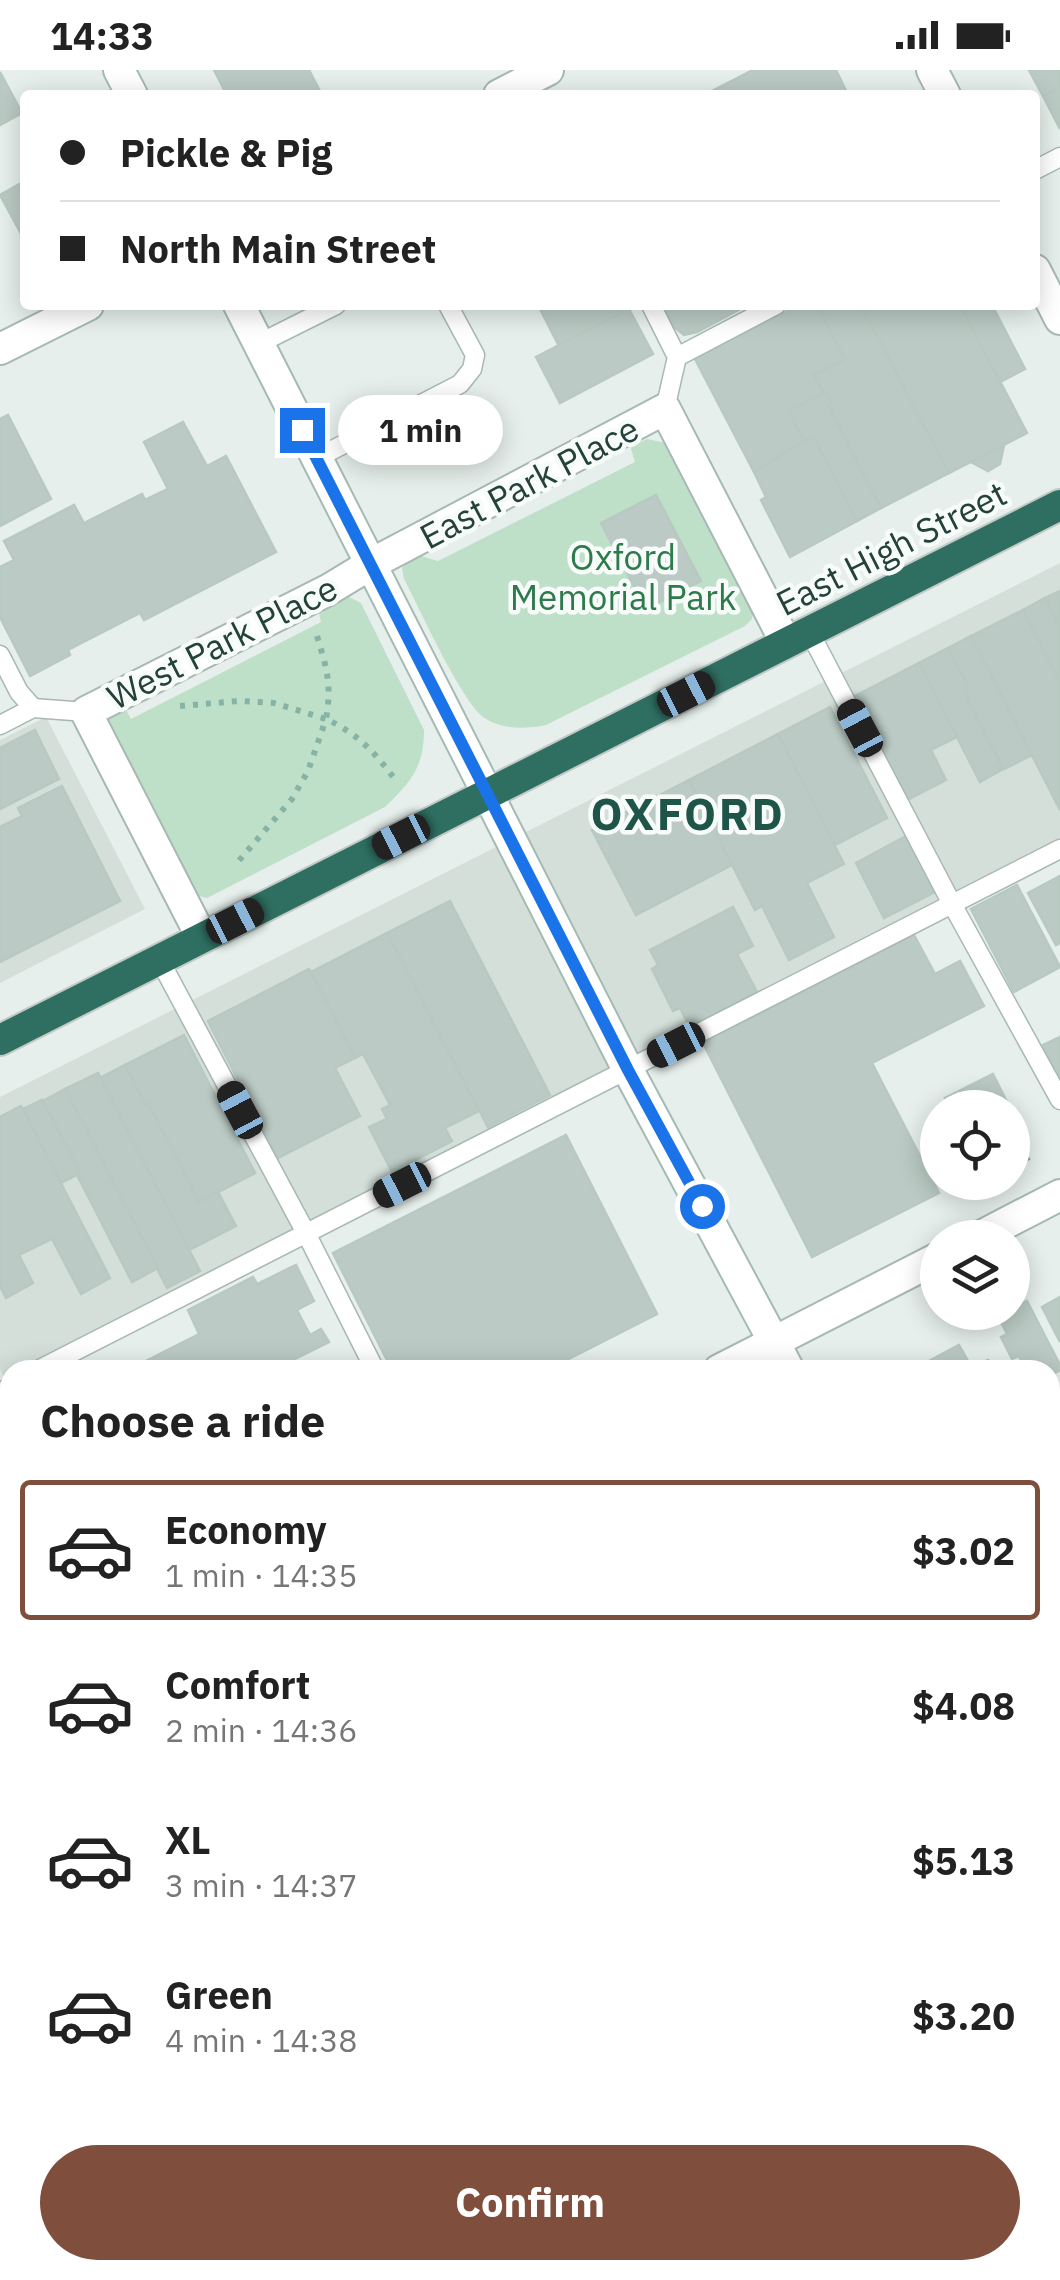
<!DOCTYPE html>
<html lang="en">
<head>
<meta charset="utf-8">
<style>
  body { margin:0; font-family:"IBM Plex Sans",sans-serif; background:#f2f2f2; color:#222; height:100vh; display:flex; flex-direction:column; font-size:38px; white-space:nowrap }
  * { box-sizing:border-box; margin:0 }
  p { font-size:32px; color:#767676 }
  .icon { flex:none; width:55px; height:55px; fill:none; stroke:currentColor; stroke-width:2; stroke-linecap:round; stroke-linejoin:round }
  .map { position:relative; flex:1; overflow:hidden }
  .panel { position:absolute; left:0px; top:1290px; width:1060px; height:920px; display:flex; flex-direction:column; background:#fff; border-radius:30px 30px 0 0; box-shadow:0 5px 25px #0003 }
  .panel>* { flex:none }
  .banner { position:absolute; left:20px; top:20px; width:1020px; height:220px; border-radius:10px; box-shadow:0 5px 25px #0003; display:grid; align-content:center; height:220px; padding:0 40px; background:#fff }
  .fabs { position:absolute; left:920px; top:1020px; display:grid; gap:20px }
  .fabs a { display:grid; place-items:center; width:110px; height:110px; border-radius:50%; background:#fff; box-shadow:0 5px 25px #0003; font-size:50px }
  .end { position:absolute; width:45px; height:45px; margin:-22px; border:12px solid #1a73e8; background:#fff; box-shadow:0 0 0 5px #fff }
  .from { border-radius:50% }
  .bubble { position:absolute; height:70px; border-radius:35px; background:#fff; box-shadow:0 5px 25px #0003; font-size:32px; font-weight:700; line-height:70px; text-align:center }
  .car { position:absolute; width:30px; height:60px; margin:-30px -15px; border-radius:12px; box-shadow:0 0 8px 2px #0007; background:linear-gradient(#222 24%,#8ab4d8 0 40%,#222 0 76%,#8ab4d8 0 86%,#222 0) }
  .banner b { display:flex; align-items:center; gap:35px; height:95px; font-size:38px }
  .banner b+b { border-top:2px solid #e0e0e0 }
  .banner i { width:25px; height:25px; background:#222 }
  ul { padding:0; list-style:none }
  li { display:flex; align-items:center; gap:30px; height:140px; margin:0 20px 15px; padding:0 20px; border:5px solid transparent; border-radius:10px }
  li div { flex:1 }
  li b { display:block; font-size:38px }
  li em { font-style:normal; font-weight:700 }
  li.selected { border-color:#804e3d }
  li>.icon { width:90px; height:90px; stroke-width:1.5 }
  h2 { padding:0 40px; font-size:45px; line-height:120px }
  .action { display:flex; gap:20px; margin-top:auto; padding:20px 40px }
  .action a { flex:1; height:115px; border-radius:60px; background:#804e3d; color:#fff; font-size:40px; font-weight:700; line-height:115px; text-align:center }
  .status { display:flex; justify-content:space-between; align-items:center; height:70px; padding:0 50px; background:#fff; direction:ltr }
  .status svg { height:28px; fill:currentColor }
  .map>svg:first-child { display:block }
  .built { fill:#d4dfda }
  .green { fill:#bfe0c8 }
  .building { fill:#bbcac4; stroke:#b8c9c2; stroke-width:2.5 }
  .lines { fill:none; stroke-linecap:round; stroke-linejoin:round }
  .lane-casing { stroke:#a8b8b2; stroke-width:21 }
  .street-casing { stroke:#a8b8b2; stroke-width:34 }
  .secondary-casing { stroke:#a4bbb3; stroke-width:34 }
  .highway-casing { stroke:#c2cac8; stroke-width:34 }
  .path { stroke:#86b3a5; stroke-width:6; stroke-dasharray:5 8; stroke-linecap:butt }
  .lane { stroke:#fff; stroke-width:18 }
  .street { stroke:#fff; stroke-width:30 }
  .secondary { stroke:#fff; stroke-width:30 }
  .highway { stroke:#2f6f62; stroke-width:30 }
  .route { stroke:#1a73e8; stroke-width:12 }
  .labels { text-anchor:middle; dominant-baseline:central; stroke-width:9; stroke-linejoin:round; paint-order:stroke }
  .street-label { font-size:35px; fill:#24423a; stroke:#f7fbf9 }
  .park-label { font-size:35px; fill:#2d7a4b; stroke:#f7fbf9 }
  .district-label { font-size:45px; font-weight:bold; letter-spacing:2.5px; fill:#1f5548; stroke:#f7fbf9 }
</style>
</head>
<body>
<div class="status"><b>14:33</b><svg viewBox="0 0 49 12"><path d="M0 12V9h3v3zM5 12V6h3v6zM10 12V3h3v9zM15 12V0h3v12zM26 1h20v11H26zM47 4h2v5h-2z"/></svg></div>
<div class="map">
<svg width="1060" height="2210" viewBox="0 0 1060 2210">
  <rect width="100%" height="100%" fill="#e6efeb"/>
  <g class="built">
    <polygon points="1060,493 1060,771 17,1300 10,1300 10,1304 4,1307 0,1299 0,1027"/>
    <polygon points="46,647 145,839 0,913 0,670"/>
  </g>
  <g class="green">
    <path d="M647,369L666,373L753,542L752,549L745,556L546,655C527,659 504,660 486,649C463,636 419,537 404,509L402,498L408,490L418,485L438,491L635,392L631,379L632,376Z"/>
    <path d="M345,525L361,533L424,660C424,697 411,712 385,737L207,828L191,824L109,669L108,648L124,636L131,649L321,552L318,538Z"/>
  </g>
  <g class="building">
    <polygon points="214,0 309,0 322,25 227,25"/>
    <polygon points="753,0 836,0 848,25 704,25"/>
    <polygon points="1029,0 1060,0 1060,17 1043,26"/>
    <polygon points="0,2 22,43 0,55"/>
    <polygon points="1060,17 1060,59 1043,26"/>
    <polygon points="25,111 25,171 0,125"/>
    <polygon points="538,235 628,235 629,239 559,276"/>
    <polygon points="662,235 748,235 697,262 684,265 673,256"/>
    <polygon points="800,235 817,235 845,289 814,305 824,323 789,341 804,371 754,402 694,287"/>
    <polygon points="817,235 861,235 949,403 881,438 828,335 832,333 826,322 824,323 814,305 845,289"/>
    <polygon points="861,235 960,235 1027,363 949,403"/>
    <polygon points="960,235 992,235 1025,299 1000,312"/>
    <polygon points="629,239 653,284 560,333 536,287"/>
    <polygon points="826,322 832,333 828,335 881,438 857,451 813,366 804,371 789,341"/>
    <polygon points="8,345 51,429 0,456 0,349"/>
    <polygon points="183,352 207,396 226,386 276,482 144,550 140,543 68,580 70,585 30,606 0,547 0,497 14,490 4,471 74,435 84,453 142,424 145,430 168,419 144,372"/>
    <polygon points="813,366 857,451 790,487 761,430 766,427 754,402"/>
    <polygon points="1004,375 1000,394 988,401 971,392"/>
    <polygon points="656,425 701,511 646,539 601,453"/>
    <polygon points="1060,521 1060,557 1045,528"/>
    <polygon points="1045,528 1060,557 1060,612 1023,540"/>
    <polygon points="1023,540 1060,612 1060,740 971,566"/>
    <polygon points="971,566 1032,685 1004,699 964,622 969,619 948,578"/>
    <polygon points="948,578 969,619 964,622 1003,699 980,712 919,593"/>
    <polygon points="919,593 957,667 931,680 946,710 905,731 851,628"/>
    <polygon points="830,637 887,748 835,775 778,664"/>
    <polygon points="35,660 59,709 0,739 0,678"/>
    <polygon points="778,664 844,794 807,813 834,867 789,890 762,836 755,840 689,710"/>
    <polygon points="689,710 732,795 636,845 592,760"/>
    <polygon points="62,716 120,831 0,892 0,757 22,746 18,738"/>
    <polygon points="908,765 937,821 884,848 856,793"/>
    <polygon points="1060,806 1060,873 1056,875 1028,823"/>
    <polygon points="1017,815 1060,897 1014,922 971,839"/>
    <polygon points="450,831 550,1025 488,1057 387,863"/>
    <polygon points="733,837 753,876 737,884 757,922 690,957 680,938 673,941 652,899 658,895 650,880"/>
    <polygon points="387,863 479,1041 445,1058 452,1071 392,1102 369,1057 387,1049 382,1039 390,1035 363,984 355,988 311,902"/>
    <polygon points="914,865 935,904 960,891 984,936 872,993 939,1123 812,1187 703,973"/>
    <polygon points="309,899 355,988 335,998 360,1046 278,1088 208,951"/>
    <polygon points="184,965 255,1103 199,1132 148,1033 145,1035 125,995"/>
    <polygon points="1060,967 1060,1008 1043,975"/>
    <polygon points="125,995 145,1035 148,1033 199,1132 218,1122 236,1156 189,1180 100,1008"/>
    <polygon points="98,1003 200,1201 167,1218 65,1019"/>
    <polygon points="993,1004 1010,1038 950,1038 945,1028"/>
    <polygon points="65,1019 158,1198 132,1212 77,1105 80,1103 43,1031"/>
    <polygon points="42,1030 80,1103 61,1113 23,1039"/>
    <polygon points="21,1036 110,1208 81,1224 52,1169 19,1185 33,1213 6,1228 0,1216 0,1047"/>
    <polygon points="566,1065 657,1244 547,1300 392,1300 333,1183"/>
    <polygon points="296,1195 314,1231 297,1240 310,1265 321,1259 329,1272 289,1292 293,1300 128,1300 199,1264 188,1240 253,1207 257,1214"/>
    <polygon points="1060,1227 1060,1272 1042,1237"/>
    <polygon points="1027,1231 1060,1295 1060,1300 1050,1306 1050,1300 1026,1300 1019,1286 1012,1289 1001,1267 1007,1264 998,1246 1005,1242 1012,1242 1012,1239"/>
    <polygon points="959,1275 972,1298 988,1290 994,1300 912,1300"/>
    <polygon points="1060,1486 1060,1561 1050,1566 1050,1492"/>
    <polygon points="0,1524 10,1543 10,1571 0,1576"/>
    <polygon points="1060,1615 1060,1658 1050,1639 1050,1621"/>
    <polygon points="1057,2039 1060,2044 1060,2129 1050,2134 1050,2042"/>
    <polygon points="10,2065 10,2158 0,2139 0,2070"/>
    <polygon points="31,2200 85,2200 90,2210 29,2210 28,2208 33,2205"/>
    <polygon points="510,2200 591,2200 596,2210 515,2210"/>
    <polygon points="861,2200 913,2200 895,2210 867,2210"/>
  </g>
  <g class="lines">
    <g class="lane-casing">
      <g id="lane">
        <polyline points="1035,100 1060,87"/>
        <polyline points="651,235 677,287 665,339"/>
        <polyline points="258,274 336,235"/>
        <polyline points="677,287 776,235"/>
        <polyline points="317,388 460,314 472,299 475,285 448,235"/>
        <polyline points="809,561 952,834 1060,1030"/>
        <polyline points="0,585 19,622 33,638"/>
        <polyline points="0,655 33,638 86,642"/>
        <polyline points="159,889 306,1163 375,1300"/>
        <polyline points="38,1300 1060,779"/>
        <polyline points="0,1323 10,1317"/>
        <polyline points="1050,1475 1060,1470"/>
        <polyline points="0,2007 10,2002"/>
        <polyline points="1050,2169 1060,2164"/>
        <polyline points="0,2177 10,2197"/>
        <polyline points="845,2200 850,2210"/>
        <polyline points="966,2210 987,2200"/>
      </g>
    </g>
    <g class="street-casing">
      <g id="street">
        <polyline points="932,0 945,25"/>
        <polyline points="499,25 548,0"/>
        <polyline points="1035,200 1060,249"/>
        <polyline points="0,279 88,235"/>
        <polyline points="202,868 86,642 328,520 371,494 665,339 786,573"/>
        <polyline points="977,1168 1060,1125"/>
        <polyline points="719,1300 938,1188"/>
        <polyline points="0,1371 10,1390"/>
        <polyline points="0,1664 10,1659"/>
        <polyline points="430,2200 436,2210"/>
        <polyline points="281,2210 300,2200"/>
      </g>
    </g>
    <g class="secondary-casing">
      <g id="secondary">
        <polyline points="119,0 132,25"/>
        <polyline points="239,235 628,1000 789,1300"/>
        <polyline points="1050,1827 1060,1847"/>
      </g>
    </g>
    <g class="highway-casing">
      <polyline id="highway" points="0,970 1060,435"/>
    </g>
    <g class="path">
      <path d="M317,566C327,599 332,615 326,649C360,665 375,683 397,712"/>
      <polyline points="180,636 239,631 274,633 326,649 308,701 292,729 236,794"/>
      <polyline points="1015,1065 1028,1091"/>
    </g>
    <use href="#lane" class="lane"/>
    <use href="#street" class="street"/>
    <use href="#secondary" class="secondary"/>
    <use href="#highway" class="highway"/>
  </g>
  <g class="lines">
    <polyline class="route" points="302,360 628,1000 702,1136"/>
  </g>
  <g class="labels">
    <g class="street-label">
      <text transform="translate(529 412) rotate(-28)">East Park Place</text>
      <text transform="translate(891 478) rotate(-27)">East High Street</text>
      <text transform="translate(222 572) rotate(-27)">West Park Place</text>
    </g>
    <g class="park-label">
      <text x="623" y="487">Oxford<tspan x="623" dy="40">Memorial Park</tspan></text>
    </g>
    <g class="district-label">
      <text x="688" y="743">OXFORD</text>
    </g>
  </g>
</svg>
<div class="fabs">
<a><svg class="icon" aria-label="locate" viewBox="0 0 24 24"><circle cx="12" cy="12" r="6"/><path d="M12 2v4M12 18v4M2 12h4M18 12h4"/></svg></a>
<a><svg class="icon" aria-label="layers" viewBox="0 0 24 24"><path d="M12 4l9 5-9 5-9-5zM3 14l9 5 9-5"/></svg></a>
</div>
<i class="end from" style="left:702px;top:1136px"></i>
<i class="end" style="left:302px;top:360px"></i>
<div class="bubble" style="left:338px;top:325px;width:165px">1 min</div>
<i class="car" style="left:686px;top:624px;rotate:63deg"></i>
<i class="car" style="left:860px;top:658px;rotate:332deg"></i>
<i class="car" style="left:401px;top:767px;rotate:243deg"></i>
<i class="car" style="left:235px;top:851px;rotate:63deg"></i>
<i class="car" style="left:676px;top:975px;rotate:243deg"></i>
<i class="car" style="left:240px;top:1040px;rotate:332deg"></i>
<i class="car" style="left:402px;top:1115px;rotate:243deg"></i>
<div class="banner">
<b><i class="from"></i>Pickle &amp; Pig</b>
<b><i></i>North Main Street</b>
</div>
<section class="panel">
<h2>Choose a ride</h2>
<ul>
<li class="selected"><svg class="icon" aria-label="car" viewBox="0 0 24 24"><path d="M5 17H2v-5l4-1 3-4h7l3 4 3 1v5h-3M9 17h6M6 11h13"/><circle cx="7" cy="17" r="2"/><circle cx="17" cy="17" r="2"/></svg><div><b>Economy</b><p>1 min · 14:35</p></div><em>$3.02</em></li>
<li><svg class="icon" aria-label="car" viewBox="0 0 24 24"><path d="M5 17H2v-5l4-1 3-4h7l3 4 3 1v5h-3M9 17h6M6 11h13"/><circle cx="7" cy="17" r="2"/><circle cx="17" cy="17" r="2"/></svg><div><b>Comfort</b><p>2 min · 14:36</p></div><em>$4.08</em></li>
<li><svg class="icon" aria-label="car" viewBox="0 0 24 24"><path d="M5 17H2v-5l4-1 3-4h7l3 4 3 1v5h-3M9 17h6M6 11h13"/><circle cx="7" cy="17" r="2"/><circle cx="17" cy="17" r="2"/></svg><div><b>XL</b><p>3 min · 14:37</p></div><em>$5.13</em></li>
<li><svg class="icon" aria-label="car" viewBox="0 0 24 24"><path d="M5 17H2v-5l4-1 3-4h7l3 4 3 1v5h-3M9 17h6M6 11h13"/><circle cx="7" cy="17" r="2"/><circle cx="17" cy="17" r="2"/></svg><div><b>Green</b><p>4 min · 14:38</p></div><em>$3.20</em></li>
</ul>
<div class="action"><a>Confirm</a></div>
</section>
</div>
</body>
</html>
